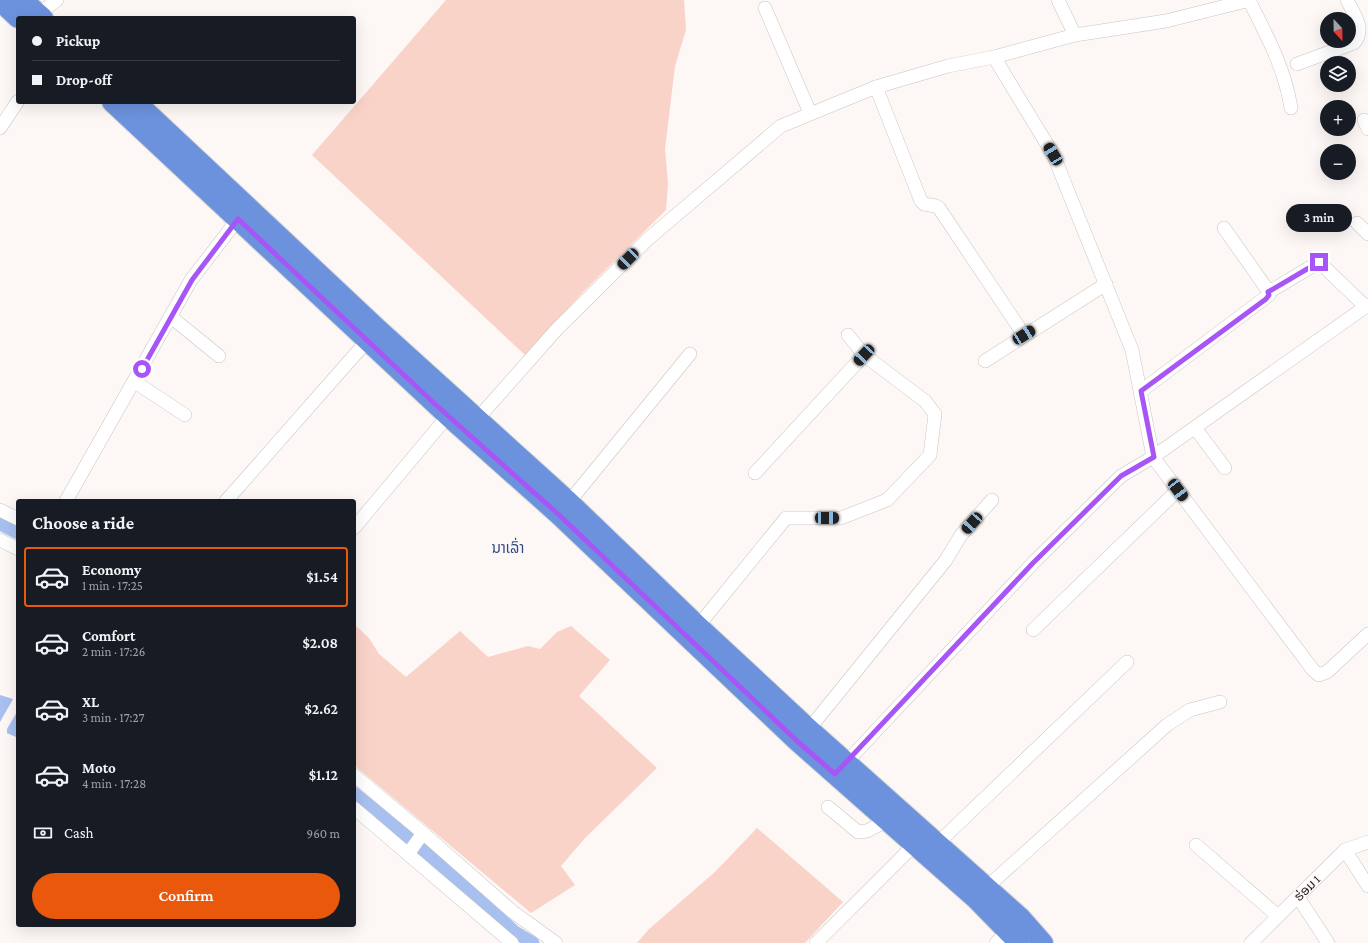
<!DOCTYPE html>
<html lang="en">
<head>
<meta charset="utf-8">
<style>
  body { margin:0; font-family:"Crimson Pro","Noto Sans Lao",serif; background:#20242c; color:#f1f3f6; height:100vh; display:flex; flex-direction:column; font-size:15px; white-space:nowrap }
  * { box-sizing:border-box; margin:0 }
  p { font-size:13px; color:#9ea1a6 }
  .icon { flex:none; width:22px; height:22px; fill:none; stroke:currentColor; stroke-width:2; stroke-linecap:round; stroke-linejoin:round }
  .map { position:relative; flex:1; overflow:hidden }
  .drawer { position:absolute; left:16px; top:499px; width:340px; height:428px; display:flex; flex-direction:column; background:#171b24; border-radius:4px; box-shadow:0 4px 16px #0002 }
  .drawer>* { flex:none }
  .guide { position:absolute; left:16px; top:16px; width:340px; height:88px; border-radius:4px; box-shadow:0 4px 16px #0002; display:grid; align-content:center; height:88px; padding:0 16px; background:#171b24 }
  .needle { width:26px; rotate:158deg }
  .buttons { position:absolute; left:1320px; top:12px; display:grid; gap:8px }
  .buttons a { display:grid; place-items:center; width:36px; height:36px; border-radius:50%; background:#171b24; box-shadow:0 4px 16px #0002; font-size:20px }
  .end { position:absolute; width:18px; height:18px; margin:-9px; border:5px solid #a855f7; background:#fff; box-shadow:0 0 0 2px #fff }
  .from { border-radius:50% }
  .bubble { position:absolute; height:28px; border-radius:14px; background:#171b24; box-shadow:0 4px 16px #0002; font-size:13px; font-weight:600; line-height:28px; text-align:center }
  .car { position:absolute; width:12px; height:24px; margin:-12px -6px; border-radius:5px; box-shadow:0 0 3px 1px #0007; background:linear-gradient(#222 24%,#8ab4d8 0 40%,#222 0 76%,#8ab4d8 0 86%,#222 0) }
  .guide b { display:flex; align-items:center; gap:14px; height:38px; font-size:15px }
  .guide b+b { border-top:1px solid #363941 }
  .guide i { width:10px; height:10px; background:#f1f3f6 }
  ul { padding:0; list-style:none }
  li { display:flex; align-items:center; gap:12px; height:60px; margin:0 8px 6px; padding:0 8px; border:2px solid transparent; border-radius:4px }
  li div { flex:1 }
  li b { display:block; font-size:15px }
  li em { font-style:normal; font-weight:600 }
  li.active { border-color:#ea580c }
  li>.icon { width:36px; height:36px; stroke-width:1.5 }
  h2 { padding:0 16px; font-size:18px; line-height:48px }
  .pay { display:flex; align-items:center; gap:10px; height:44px; padding:0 16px; font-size:15px }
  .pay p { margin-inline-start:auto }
  .cta { display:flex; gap:8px; margin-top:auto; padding:8px 16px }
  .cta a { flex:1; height:46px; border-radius:24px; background:#ea580c; color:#fff; font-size:16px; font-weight:600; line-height:46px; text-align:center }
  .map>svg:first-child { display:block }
  .green { fill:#f9d3c7 }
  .water { fill:#a8c0f0 }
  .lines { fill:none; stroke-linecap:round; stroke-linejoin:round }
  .canal { stroke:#a8c0f0; stroke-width:13 }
  .minor-casing { stroke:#cac5c3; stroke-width:14 }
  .highway-casing { stroke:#d6d6d6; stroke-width:22 }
  .minor { stroke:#fff; stroke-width:13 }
  .highway { stroke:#6c92de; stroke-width:20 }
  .route { stroke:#a855f7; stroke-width:5 }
  .labels { text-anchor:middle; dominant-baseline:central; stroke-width:3; stroke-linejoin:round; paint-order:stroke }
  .street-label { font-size:13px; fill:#1c1a19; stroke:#fdf7f5 }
  .quarter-label { font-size:15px; fill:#314c85; stroke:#fdf7f5 }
</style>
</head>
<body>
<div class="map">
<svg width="1368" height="943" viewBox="0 0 1368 943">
  <rect width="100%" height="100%" fill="#fdf7f5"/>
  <g class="green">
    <polygon points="446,0 684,0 686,30 675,66 665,149 668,183 666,210 583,292 525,355 312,155"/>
    <polygon points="354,624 369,638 379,654 406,677 460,631 488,657 528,646 540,649 557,632 571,626 610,660 579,696 657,768 585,838 561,866 575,885 531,913 354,765"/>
    <polygon points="757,828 843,902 805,943 637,943 649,929 715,872"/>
  </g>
  <g class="water">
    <polygon points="0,695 13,699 0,722"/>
    <polygon points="18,710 18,738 7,733 7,729"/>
  </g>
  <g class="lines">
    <g class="canal">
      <polyline points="0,524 18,533"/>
      <polyline points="354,793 428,854 515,932 533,943"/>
    </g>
    <g class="minor-casing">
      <g id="minor">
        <polyline points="1058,0 1075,35"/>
        <path d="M1249,0C1267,36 1285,69 1291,108"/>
        <polyline points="765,8 810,113"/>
        <polyline points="33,18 57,0"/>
        <polyline points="994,57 1053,154 1132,350 1153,457 1313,670 1319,675 1327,672 1368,634"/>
        <path d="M1297,64L1354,43C1366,29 1354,14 1347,0"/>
        <polyline points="876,87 921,201 924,204 936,206 939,208 1024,335"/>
        <polyline points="1364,120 1368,129"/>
        <polyline points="0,128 18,101"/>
        <polyline points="1357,223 1368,234"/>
        <polyline points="1269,292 1319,262 1366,307"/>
        <polyline points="171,317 219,356"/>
        <polyline points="848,335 864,355"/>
        <polyline points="985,361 1106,284"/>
        <polyline points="135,382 185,415"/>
        <polyline points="1141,391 1269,295 1269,292 1224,228"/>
        <polyline points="472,425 557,329 648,239 781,126 876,87 948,66 994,57 1075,35 1166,21 1250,0"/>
        <polyline points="1195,428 1225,468"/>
        <polyline points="66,501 191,280 238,219"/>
        <polyline points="226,501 367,341"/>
        <polyline points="569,502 690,354"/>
        <polyline points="0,510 18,519"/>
        <polyline points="354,528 452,411"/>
        <polyline points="0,540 18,549"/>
        <polyline points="698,626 786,518 841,518 887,500 930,455 935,414 925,401 864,355 755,473"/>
        <polyline points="1033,630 1178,490"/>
        <polyline points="809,729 946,560 961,535 992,500"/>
        <polyline points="841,768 1033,563 1121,476 1153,457 1368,305"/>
        <polyline points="354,775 423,833 513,912 556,943"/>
        <polyline points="828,807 858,832 867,831 886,821"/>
        <polyline points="354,808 512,943"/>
        <polyline points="938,843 1127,662"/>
        <polyline points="1196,845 1278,916"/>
        <polyline points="1345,850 1368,886"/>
        <polyline points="408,854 423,833"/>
        <polyline points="987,887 1167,725 1190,710 1220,702"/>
        <polyline points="1298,897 1328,943"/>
        <polyline points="816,943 914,845"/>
        <polyline points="996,943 1008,931"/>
        <polyline points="1251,943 1345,850 1368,842"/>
      </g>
    </g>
    <g class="highway-casing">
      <g id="highway">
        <polyline points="23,0 43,18"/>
        <polyline points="0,1 18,18"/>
        <polyline points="112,102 448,416 558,514 797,741 976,899 1019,943"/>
        <polyline points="136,102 378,329 569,502 698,626 809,729 1021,918 1043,943"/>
      </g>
    </g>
    <use href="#minor" class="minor"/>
    <use href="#highway" class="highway"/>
  </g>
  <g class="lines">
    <polyline class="route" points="142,369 192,280 238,219 436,405 558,514 797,741 835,774 1033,563 1121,476 1154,457 1141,391 1266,299 1269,295 1268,292 1319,262"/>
  </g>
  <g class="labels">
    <g class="street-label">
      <text transform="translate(1307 888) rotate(-45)">ຮ່ອມ 1</text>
    </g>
    <g class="quarter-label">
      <text x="508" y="548">ນາເລົ່າ</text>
    </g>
  </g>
</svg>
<div class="buttons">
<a><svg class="needle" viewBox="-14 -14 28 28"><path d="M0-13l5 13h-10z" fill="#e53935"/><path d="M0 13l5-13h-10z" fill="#9ea1a6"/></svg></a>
<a><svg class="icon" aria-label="layers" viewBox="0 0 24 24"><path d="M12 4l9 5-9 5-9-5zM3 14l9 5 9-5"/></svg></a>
<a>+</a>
<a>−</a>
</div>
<i class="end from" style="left:142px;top:369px"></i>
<i class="end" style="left:1319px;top:262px"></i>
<div class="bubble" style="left:1286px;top:204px;width:66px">3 min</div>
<i class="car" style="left:1053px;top:154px;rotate:329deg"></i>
<i class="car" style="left:628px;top:259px;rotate:225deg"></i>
<i class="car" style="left:1024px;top:335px;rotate:58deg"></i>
<i class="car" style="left:864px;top:355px;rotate:223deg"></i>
<i class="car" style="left:1178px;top:490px;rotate:143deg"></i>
<i class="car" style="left:827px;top:518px;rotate:90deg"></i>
<i class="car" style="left:972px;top:523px;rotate:222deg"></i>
<div class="guide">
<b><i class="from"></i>Pickup</b>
<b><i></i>Drop-off</b>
</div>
<section class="drawer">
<h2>Choose a ride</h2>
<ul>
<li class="active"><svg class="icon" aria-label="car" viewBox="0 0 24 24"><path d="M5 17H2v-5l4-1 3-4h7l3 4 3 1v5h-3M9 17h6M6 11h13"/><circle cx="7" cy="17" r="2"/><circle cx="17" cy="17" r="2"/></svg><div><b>Economy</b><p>1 min · 17:25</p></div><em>$1.54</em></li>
<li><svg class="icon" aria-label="car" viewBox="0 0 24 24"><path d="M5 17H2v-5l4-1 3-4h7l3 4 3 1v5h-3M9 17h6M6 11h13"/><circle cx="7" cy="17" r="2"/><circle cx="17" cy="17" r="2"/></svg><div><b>Comfort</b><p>2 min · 17:26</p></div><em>$2.08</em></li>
<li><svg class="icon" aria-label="car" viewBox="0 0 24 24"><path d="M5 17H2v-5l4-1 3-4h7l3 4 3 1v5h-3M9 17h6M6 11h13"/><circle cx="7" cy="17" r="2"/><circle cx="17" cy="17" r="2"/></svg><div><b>XL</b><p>3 min · 17:27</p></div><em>$2.62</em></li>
<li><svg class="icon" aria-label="car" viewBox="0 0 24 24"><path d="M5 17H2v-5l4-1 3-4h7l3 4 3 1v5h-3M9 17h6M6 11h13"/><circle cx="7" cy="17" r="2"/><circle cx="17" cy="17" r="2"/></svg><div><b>Moto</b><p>4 min · 17:28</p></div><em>$1.12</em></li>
</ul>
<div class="pay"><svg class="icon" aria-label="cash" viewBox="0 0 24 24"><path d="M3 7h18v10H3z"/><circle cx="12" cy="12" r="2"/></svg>Cash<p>960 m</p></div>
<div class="cta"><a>Confirm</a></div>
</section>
</div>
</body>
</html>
